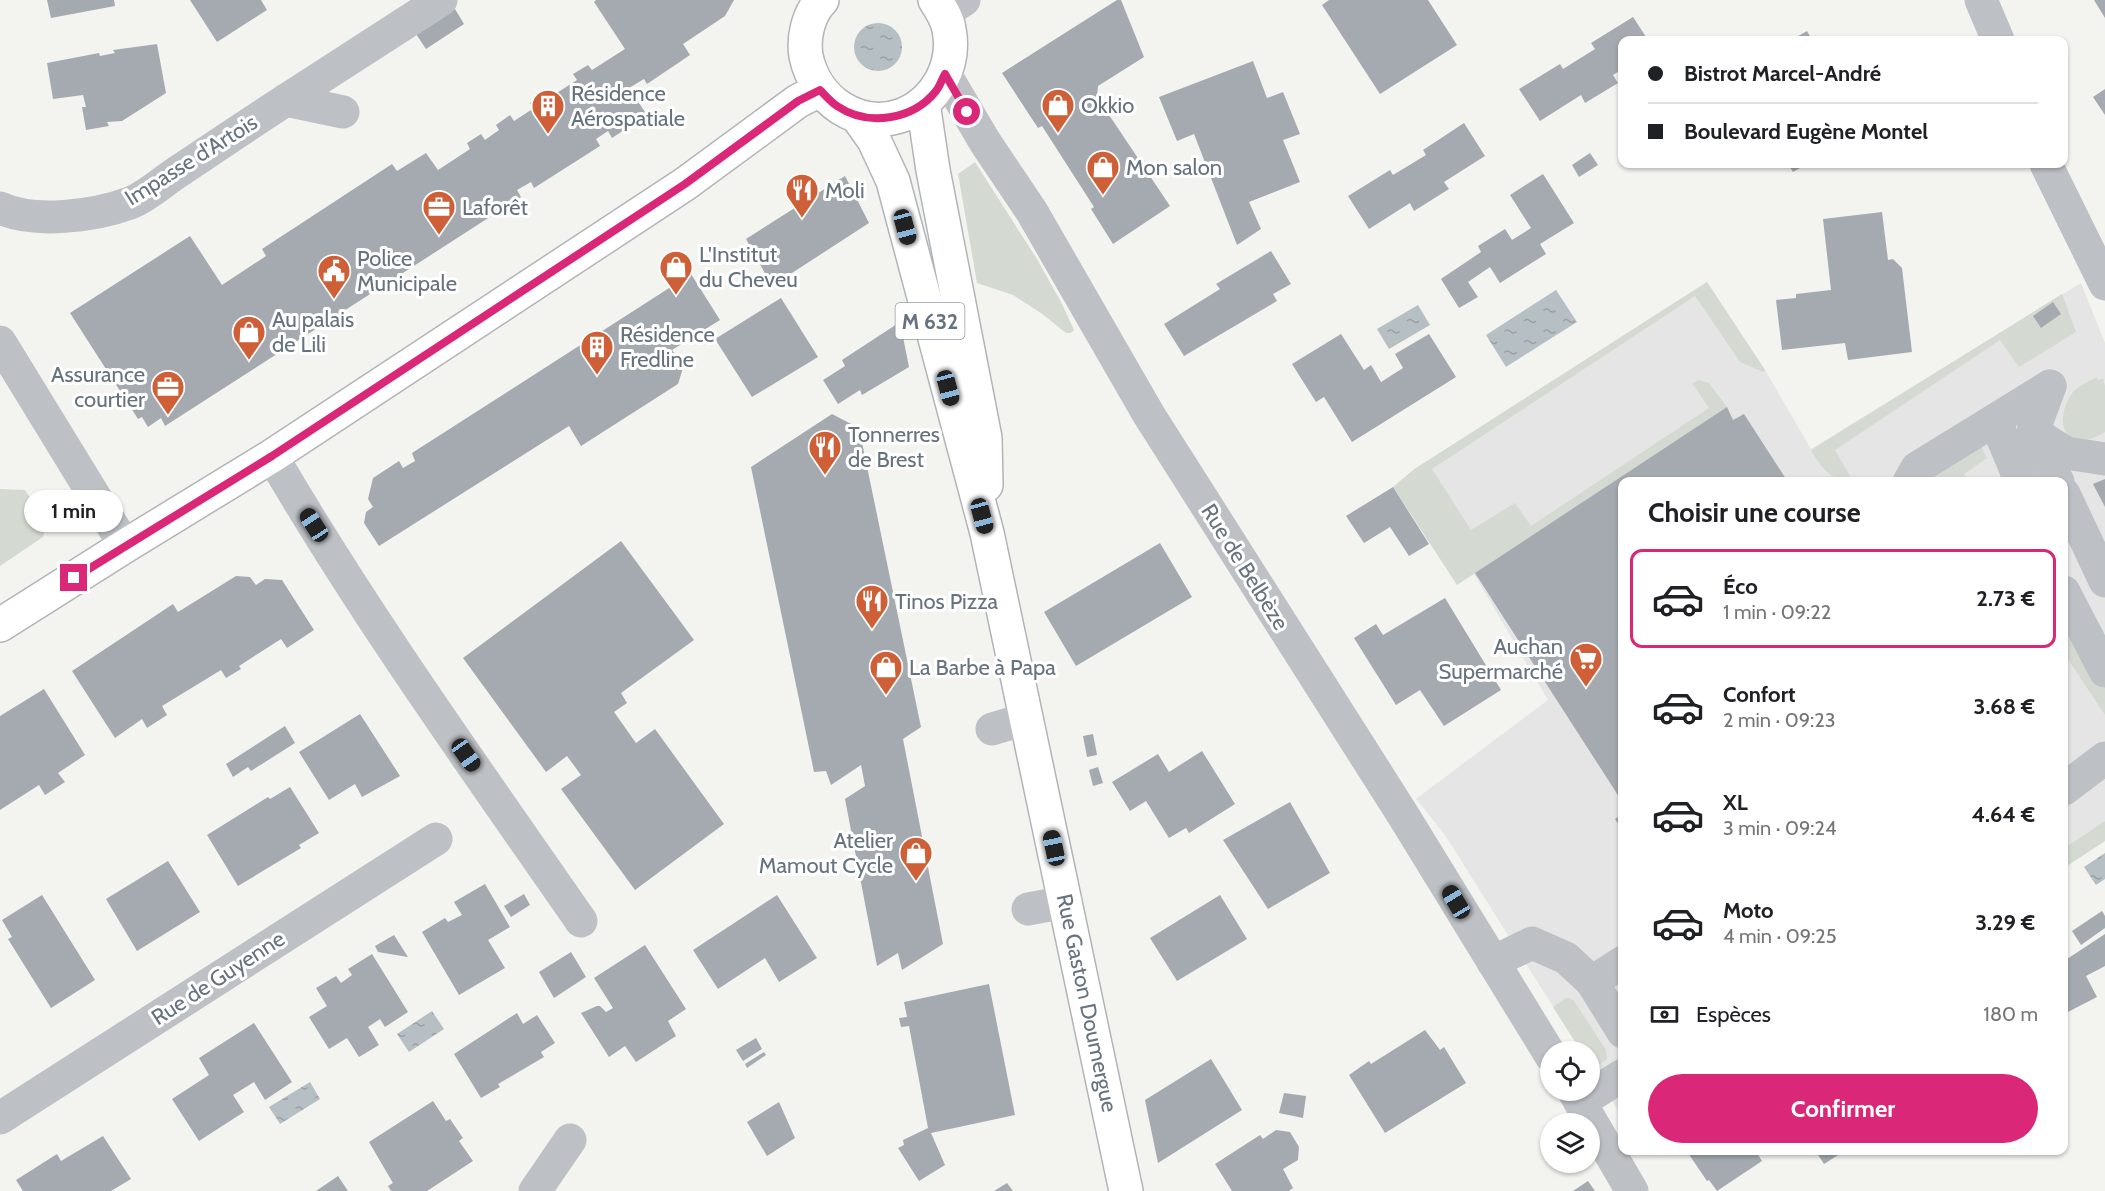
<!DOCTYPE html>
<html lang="fr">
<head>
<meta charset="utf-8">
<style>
  body { margin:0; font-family:Cabin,sans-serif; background:#f2f2f2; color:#202124; height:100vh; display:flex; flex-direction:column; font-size:22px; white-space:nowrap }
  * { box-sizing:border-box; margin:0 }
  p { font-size:20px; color:#757577 }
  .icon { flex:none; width:33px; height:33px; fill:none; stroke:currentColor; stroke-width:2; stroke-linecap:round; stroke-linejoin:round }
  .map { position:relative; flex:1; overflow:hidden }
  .panel { position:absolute; left:1618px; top:477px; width:450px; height:678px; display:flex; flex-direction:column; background:#fff; border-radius:12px; box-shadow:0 2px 4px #0004 }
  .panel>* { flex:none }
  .top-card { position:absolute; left:1618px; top:36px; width:450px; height:132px; border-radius:12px; box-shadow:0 2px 4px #0004; display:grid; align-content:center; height:132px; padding:0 30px; background:#fff }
  .fabs { position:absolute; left:1540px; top:1041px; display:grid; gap:12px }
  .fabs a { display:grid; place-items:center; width:60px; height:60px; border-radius:50%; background:#fff; box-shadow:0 2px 4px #0004; font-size:30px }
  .end { position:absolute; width:27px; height:27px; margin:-14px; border:8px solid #db2777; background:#fff; box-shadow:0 0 0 3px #fff }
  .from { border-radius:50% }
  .bubble { position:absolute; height:42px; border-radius:21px; background:#fff; box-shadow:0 2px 4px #0004; font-size:20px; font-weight:800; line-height:42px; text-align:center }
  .car { position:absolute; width:18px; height:36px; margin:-18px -9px; border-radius:8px; box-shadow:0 0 4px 2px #0007; background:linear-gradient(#222 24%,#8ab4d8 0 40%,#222 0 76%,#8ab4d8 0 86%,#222 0) }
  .top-card b { display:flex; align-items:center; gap:21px; height:57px; font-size:22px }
  .top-card b+b { border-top:2px solid #e0e0e0 }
  .top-card i { width:15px; height:15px; background:#202124 }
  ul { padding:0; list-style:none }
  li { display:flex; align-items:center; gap:18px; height:99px; margin:0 12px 9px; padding:0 18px; border:3px solid transparent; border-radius:12px }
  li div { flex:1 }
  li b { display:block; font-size:22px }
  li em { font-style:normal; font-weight:800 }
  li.current { border-color:#db2777 }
  li>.icon { width:54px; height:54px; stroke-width:1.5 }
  h2 { padding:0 30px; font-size:27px; line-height:72px }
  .pay { display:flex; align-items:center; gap:15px; height:66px; padding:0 30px; font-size:22px }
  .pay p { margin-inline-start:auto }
  .action { display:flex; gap:12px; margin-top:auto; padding:12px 30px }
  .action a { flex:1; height:69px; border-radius:36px; background:#db2777; color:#fff; font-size:24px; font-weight:800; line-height:69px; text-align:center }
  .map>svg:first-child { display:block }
  .built { fill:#e4e5e4 }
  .grass { fill:#d4dad2 }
  .water { fill:url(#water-ripples) }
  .building { fill:#a4aab0 }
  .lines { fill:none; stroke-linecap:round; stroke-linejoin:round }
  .major-casing { stroke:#b1b4b8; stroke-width:36 }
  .minor { stroke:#bdc0c4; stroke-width:33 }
  .major { stroke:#fff; stroke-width:33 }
  .route { stroke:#db2777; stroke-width:8 }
  .labels { text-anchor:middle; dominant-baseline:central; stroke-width:6; stroke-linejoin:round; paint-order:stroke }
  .shield { fill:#fff; stroke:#949ca5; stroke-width:1.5 }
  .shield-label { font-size:21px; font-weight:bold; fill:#66727e }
  .poi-label { font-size:22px; fill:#66727e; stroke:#fff; text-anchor:start }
  .street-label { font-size:22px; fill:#66727e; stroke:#fff }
</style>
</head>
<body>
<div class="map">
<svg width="2105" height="1191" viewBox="0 0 2105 1191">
  <defs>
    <pattern id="water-ripples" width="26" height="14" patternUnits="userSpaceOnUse" patternTransform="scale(1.5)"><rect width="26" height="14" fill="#b6bfc4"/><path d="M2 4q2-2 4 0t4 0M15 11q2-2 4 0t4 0" fill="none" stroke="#98a0a4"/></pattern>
  </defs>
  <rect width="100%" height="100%" fill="#f3f4f0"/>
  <polygon class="built" points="1707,282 1765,370 1811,449 2081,283 2105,343 2105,821 2064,848 2064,482 1623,482 1623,1118 1590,1066 1590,1052 1581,1051 1445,835 1416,799 1548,700 1413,470"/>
  <g class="grass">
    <polygon points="975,162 1037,259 1061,302 1074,330 1071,333 1066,333 1041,313 1013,295 977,283 958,174"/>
    <polygon points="1707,282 1765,370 1763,372 1740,362 1695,296 1432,469 1471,530 1515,503 1531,526 1709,408 1692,383 1699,380 1709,383 1727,407 1457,585 1393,487 1413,470"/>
    <path d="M2062,294L2076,332L2019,367L2000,340L1835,450L1853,481C1832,483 1820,466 1811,450Z"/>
    <path d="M2097,377V380L2103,379L2105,386V432C2098,436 2091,440 2083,440C2053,440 2062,402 2076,389C2082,384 2090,381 2097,377Z"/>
    <polygon points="1980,444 1987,458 1964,474 1968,481 1928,482 1934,474"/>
    <polygon points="0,489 25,490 46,522 43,537 0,566"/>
    <polygon points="2064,608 2105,686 2105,715 2064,653"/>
    <polygon points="2105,821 2105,841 2064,868 2064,848"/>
    <polygon points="1566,998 1570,998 1574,1001 1606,1050 1607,1059 1592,1069 1590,1066 1590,1052 1581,1051 1553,1007"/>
  </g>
  <g class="water">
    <circle cx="878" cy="47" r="24"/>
    <polygon points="1556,290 1577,322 1506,367 1486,335"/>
    <polygon points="1418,305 1430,325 1389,349 1377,329"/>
    <polygon points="2105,853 2105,879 2096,885 2084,867"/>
    <polygon points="432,1011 444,1029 409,1052 397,1034"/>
    <polygon points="310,1082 320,1099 280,1124 269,1107"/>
  </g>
  <g class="building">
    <polygon points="47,0 114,0 115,6 51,18"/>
    <polygon points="190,0 261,0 267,10 217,42"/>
    <polygon points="596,0 734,0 725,16 683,44 690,55 647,84 644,79 629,88 647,115 612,138 608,131 596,139 600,146 534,188 531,182 517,190 521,197 165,426 161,418 148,427 142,417 138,419 70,313 190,236 222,285 266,256 262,249 392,164 397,171 426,153 438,170 470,149 467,143 481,134 485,140 499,130 496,125 510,115 514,121 534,108 530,103 545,93 549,98 577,80 573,74 588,65 592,70 625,49 594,2"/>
    <polygon points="1117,0 1121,0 1144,57 1098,86 1097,97 1170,206 1113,244 1091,209 1094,207 1042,126 1038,128 1002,73"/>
    <polygon points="1329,0 1428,0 1457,45 1380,94 1322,5"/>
    <polygon points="2094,0 2105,0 2105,18"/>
    <polygon points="455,9 464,24 426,49 416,34"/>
    <polygon points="1633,17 1648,40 1623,40 1623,69 1613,75 1618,83 1585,103 1581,95 1540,121 1519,89 1560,64 1563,69 1595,49 1591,43"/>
    <polygon points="1807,31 1812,40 1791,40"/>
    <polygon points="157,44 166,93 122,121 107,122 109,126 86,130 82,107 86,107 83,95 53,99 47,63 99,53 100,56 115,53 113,50"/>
    <polygon points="1253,61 1267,98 1283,92 1300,134 1283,140 1300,182 1249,202 1261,229 1237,245 1194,134 1177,141 1159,97"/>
    <polygon points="2105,89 2105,115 2093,97"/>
    <polygon points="1464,123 1485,156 1444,182 1449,189 1414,211 1410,203 1369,229 1348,196 1390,170 1393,175 1426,155 1423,150"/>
    <polygon points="1590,153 1598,165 1579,177 1572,165"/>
    <polygon points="1788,164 1807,164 1793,172"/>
    <polygon points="1543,174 1574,223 1540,244 1546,254 1500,283 1490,267 1468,282 1478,297 1459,308 1441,279 1481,252 1478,246 1505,229 1512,240 1531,228 1510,195"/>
    <polygon points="845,176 869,223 772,286 746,239"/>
    <polygon points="1882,212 1888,260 1893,259 1902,268 1912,352 1848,360 1845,343 1782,350 1776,300 1796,298 1796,294 1831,290 1823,219"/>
    <polygon points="1271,251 1291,284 1273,294 1277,301 1184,356 1164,324 1220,289 1216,284"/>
    <polygon points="691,274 720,320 672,350 684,365 678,384 581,446 569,426 379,546 364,523 366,512 373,507 368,499 373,478 399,461 403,468 415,461 412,453"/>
    <polygon points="781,298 818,357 752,397 715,339"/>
    <polygon points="2053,302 2061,314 2041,328 2033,316"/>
    <polygon points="900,322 909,367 862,395 860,390 838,404 823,380 845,366 842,360"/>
    <polygon points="1341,334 1364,370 1371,365 1381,382 1403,368 1395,354 1429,334 1456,377 1352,442 1324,397 1316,402 1292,364"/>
    <polygon points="1727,407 1733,420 1744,414 1788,482 1623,482 1623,803 1475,573"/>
    <polygon points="832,414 859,428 921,727 903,739 943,944 902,970 898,953 877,966 845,799 865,786 861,765 831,785 826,771 814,772 751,467"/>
    <polygon points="2105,479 2105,507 2093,484"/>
    <polygon points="1393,487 1429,544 1409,556 1390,527 1364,543 1346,516"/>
    <polygon points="621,541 694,640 621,693 627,703 614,712 636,743 655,729 724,824 635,890 561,789 581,775 567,756 546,772 463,658"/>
    <polygon points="1160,543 1192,597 1076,666 1044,612"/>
    <polygon points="236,576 250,577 256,585 265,579 282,580 314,630 287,648 281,639 239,666 241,669 226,678 221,670 162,706 167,715 147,728 142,719 115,738 72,671 173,604 178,612"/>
    <polygon points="1445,598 1501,690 1444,726 1420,690 1396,705 1354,638 1376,624 1383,635"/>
    <polygon points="44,689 85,755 58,773 65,782 45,795 39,785 0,810 0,716"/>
    <polygon points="360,714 400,776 362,797 355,784 329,800 299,752"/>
    <polygon points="285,726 295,743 251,771 248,767 233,777 226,764"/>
    <polygon points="1093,734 1097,755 1087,757 1083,736"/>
    <polygon points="1202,751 1235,804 1189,833 1186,828 1169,838 1146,801 1130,811 1112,782 1158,754 1169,772"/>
    <polygon points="1098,767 1103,783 1093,786 1089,770"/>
    <polygon points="290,787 319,833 299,845 301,848 238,886 207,835 268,797 270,799"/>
    <polygon points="1290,802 1330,873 1268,909 1223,840"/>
    <polygon points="1623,814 1623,831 1615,819"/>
    <polygon points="168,861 200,912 137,951 106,899"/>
    <polygon points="485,884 510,927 488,940 505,968 459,995 422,932 445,918 448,922 462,915 454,902"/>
    <polygon points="524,894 530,905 511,917 504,906"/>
    <polygon points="42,895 95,980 51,1008 8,939 12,937 2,920"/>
    <polygon points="777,895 817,958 779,982 765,958 718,989 693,950"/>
    <polygon points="1220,895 1247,939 1177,981 1150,938"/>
    <polygon points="2102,911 2105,916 2105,928 2081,945 2072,931"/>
    <polygon points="2105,934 2105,966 2086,976 2097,997 2064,1014 2064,961"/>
    <polygon points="394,935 408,957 378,952 375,946"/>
    <polygon points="645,945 686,1009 668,1021 676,1036 636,1062 625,1046 609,1057 581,1013 597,1006 600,1006 606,1012 613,1008 594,978"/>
    <polygon points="571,952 586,977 554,998 539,972"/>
    <polygon points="372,954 408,1012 385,1027 380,1019 368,1027 379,1045 359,1057 347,1038 329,1049 309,1017 327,1006 316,988 336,976 341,983 352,975 348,969"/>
    <polygon points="989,984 1015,1115 931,1133 945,1165 919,1181 898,1148 904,1145 903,1140 928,1128 909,1026 901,1027 899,1018 907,1017 904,1002"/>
    <polygon points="517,1013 523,1024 537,1015 555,1043 541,1052 544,1057 498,1084 500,1087 481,1098 454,1054"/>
    <polygon points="254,1023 292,1082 265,1100 254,1082 233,1095 244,1112 199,1141 172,1099 209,1075 199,1058"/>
    <polygon points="1425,1030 1440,1050 1444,1047 1466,1083 1385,1133 1349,1075 1369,1061 1371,1064"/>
    <polygon points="756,1038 762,1049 743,1061 736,1050"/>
    <polygon points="764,1052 766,1055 747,1068 745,1064"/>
    <polygon points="1211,1059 1242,1110 1158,1163 1145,1100"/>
    <polygon points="1284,1093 1306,1096 1303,1118 1279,1113"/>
    <polygon points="433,1101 446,1121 450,1119 463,1138 459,1141 473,1161 427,1191 391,1191 388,1186 393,1183 369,1142"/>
    <polygon points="779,1102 795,1138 767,1156 747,1122"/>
    <polygon points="1276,1130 1290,1132 1299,1147 1298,1160 1283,1169 1293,1188 1289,1191 1232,1191 1215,1164 1260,1135 1263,1139"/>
    <polygon points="103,1136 131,1179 111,1191 23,1191 16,1180 57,1154 61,1161"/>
    <polygon points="1686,1150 1755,1150 1762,1161 1717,1191 1709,1180 1707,1181"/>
    <polygon points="1815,1150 1842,1150 1843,1152 1824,1164"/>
    <polygon points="338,1176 348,1191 316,1191"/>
    <polygon points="1588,1181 1595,1191 1573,1191"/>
    <polygon points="1007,1183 1013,1191 994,1191"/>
  </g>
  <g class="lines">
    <g class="major-casing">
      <g id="major">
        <path d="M822,0C808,14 803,38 806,56C815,100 858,131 903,115C937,101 956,65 949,29C947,18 941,9 935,0"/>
        <polyline points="923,103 933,170 985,438 986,485"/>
        <polyline points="857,116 874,140 893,181 987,533 1126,1191"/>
        <polyline points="0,625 125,546 272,456 685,184 798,101 820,90"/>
      </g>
    </g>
    <g class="minor">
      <polyline points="1981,0 1998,40"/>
      <polyline points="944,13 964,0"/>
      <polyline points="945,74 985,142 1032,212 1149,415 1403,815 1551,1056"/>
      <polyline points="286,100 441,0"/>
      <polyline points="2046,164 2105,284"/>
      <path d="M0,208C34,224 95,216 130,203C146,197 161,183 176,173C212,149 249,124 286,100L343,112"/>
      <polyline points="0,342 125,546"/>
      <polyline points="2050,386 2033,432 2058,482"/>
      <polyline points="1995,420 2021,482"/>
      <polyline points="2033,432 2066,453 2105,459"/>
      <path d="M272,456C366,617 475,768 581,921"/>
      <polyline points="1909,482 1917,468 2050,386"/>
      <polyline points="2064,494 2105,581"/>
      <polyline points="2064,592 2105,671"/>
      <polyline points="992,729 1026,719"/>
      <polyline points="2064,789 2105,758"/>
      <polyline points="1028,909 1066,902"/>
      <polyline points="1493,962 1532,943 1566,958 1592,982 1623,962"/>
      <polyline points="1592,982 1623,1032"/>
      <polyline points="1573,1090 1632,1191"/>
      <polyline points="1580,1102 1623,1075"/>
      <polyline points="0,1118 436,839"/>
      <polyline points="535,1191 570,1140"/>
    </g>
    <use href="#major" class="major"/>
  </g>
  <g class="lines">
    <path class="route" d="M74,578L272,456L685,184L798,101L820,90C825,95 831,102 837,106C868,127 913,120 936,91C940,86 942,79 945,74L967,112"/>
  </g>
  <defs>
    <g id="shop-pin" transform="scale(1.725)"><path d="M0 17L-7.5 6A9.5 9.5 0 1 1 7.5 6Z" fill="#ce5f36" stroke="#fff"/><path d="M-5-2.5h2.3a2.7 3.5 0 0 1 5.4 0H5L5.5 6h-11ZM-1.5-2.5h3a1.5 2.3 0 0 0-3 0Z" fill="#fff"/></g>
    <g id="building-pin" transform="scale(1.725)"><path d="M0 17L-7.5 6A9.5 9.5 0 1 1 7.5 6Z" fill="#ce5f36" stroke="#fff"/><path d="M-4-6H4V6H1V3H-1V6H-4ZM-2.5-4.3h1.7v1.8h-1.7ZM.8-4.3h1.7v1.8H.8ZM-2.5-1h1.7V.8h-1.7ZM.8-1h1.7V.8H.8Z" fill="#fff"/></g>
    <g id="restaurant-pin" transform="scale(1.725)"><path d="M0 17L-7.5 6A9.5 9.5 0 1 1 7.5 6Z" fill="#ce5f36" stroke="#fff"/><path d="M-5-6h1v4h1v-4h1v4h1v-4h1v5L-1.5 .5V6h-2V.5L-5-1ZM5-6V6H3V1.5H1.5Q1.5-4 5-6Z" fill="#fff"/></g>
    <g id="office-pin" transform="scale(1.725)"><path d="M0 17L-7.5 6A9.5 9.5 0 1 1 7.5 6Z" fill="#ce5f36" stroke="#fff"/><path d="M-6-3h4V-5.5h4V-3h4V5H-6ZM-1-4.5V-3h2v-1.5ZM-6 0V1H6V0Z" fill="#fff"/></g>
    <g id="civic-pin" transform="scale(1.725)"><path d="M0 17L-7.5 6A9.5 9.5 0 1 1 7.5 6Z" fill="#ce5f36" stroke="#fff"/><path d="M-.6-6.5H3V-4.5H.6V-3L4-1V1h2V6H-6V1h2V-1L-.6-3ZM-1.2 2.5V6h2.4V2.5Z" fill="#fff"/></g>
    <g id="supermarket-pin" transform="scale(1.725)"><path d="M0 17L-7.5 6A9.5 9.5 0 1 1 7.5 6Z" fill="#ce5f36" stroke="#fff"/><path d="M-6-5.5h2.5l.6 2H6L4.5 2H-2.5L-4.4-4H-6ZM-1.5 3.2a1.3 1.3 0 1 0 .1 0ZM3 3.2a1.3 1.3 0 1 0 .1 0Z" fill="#fff"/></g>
  </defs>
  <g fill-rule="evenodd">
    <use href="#shop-pin" x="1058" y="105"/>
    <use href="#building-pin" x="548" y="106"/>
    <use href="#shop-pin" x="1103" y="167"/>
    <use href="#restaurant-pin" x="802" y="190"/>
    <use href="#office-pin" x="439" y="207"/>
    <use href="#shop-pin" x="676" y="267"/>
    <use href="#civic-pin" x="334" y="271"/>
    <use href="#shop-pin" x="249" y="332"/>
    <use href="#building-pin" x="597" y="347"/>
    <use href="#office-pin" x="168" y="387"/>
    <use href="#restaurant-pin" x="825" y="447"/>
    <use href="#restaurant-pin" x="872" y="601"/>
    <use href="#supermarket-pin" x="1586" y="659"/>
    <use href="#shop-pin" x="886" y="667"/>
    <use href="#shop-pin" x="916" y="853"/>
  </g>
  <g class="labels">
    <rect class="shield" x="895.5" y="303" width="69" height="36" rx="4.5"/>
    <g class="shield-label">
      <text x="930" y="321">M 632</text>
    </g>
    <g class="poi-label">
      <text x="571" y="93">Résidence<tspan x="571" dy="25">Aérospatiale</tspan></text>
      <text x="1081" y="105">Okkio</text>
      <text x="1126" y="167">Mon salon</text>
      <text x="825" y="190">Moli</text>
      <text x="462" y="207">Laforêt</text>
      <text x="699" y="254">L'Institut<tspan x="699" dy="25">du Cheveu</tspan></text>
      <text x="357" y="258">Police<tspan x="357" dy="25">Municipale</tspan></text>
      <text x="272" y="319">Au palais<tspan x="272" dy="25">de Lili</tspan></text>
      <text x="620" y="334">Résidence<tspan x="620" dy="25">Fredline</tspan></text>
      <text x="145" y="374" text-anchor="end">Assurance<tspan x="145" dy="25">courtier</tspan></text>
      <text x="848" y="434">Tonnerres<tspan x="848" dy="25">de Brest</tspan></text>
      <text x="895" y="601">Tinos Pizza</text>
      <text x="1563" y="646" text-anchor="end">Auchan<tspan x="1563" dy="25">Supermarché</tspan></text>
      <text x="909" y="667">La Barbe à Papa</text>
      <text x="893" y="840" text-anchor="end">Atelier<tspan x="893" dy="25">Mamout Cycle</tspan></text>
    </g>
    <g class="street-label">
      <text transform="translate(191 160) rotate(-32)">Impasse d'Artois</text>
      <text transform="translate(1245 567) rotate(58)">Rue de Belbèze</text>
      <text transform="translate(218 978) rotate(-33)">Rue de Guyenne</text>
      <text transform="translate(1087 1003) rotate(78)">Rue Gaston Doumergue</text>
    </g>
  </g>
</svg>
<div class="fabs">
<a><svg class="icon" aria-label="locate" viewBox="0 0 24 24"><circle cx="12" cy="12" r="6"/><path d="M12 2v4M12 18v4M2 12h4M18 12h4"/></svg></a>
<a><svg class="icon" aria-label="layers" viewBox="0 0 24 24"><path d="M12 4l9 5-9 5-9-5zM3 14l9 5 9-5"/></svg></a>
</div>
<i class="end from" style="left:967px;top:112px"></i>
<i class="end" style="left:74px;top:578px"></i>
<div class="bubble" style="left:24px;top:490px;width:99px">1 min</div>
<i class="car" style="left:905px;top:227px;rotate:165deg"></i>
<i class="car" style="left:948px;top:388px;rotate:165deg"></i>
<i class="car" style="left:982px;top:516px;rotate:165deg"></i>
<i class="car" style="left:314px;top:525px;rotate:327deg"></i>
<i class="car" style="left:466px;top:755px;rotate:145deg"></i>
<i class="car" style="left:1054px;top:848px;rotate:348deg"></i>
<i class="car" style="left:1456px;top:902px;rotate:329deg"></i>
<div class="top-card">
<b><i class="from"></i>Bistrot Marcel-André</b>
<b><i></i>Boulevard Eugène Montel</b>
</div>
<section class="panel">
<h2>Choisir une course</h2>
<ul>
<li class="current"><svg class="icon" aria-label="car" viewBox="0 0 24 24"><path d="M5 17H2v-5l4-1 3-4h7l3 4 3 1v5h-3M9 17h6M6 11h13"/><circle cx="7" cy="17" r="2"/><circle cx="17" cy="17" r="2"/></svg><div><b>Éco</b><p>1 min · 09:22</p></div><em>2.73 €</em></li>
<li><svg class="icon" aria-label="car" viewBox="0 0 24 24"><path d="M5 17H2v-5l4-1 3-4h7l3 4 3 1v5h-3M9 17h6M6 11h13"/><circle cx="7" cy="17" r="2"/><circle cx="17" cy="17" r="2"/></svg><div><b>Confort</b><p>2 min · 09:23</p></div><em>3.68 €</em></li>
<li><svg class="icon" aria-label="car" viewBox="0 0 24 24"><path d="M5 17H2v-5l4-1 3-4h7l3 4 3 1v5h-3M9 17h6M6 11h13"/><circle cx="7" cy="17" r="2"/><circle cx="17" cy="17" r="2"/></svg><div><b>XL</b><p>3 min · 09:24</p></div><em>4.64 €</em></li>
<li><svg class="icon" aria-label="car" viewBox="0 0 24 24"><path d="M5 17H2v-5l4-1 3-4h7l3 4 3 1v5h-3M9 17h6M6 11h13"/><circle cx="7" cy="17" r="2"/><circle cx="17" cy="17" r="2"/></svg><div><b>Moto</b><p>4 min · 09:25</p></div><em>3.29 €</em></li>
</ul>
<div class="pay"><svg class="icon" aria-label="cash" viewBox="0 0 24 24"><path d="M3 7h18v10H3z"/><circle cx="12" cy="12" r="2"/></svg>Espèces<p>180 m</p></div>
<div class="action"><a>Confirmer</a></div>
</section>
</div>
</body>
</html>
